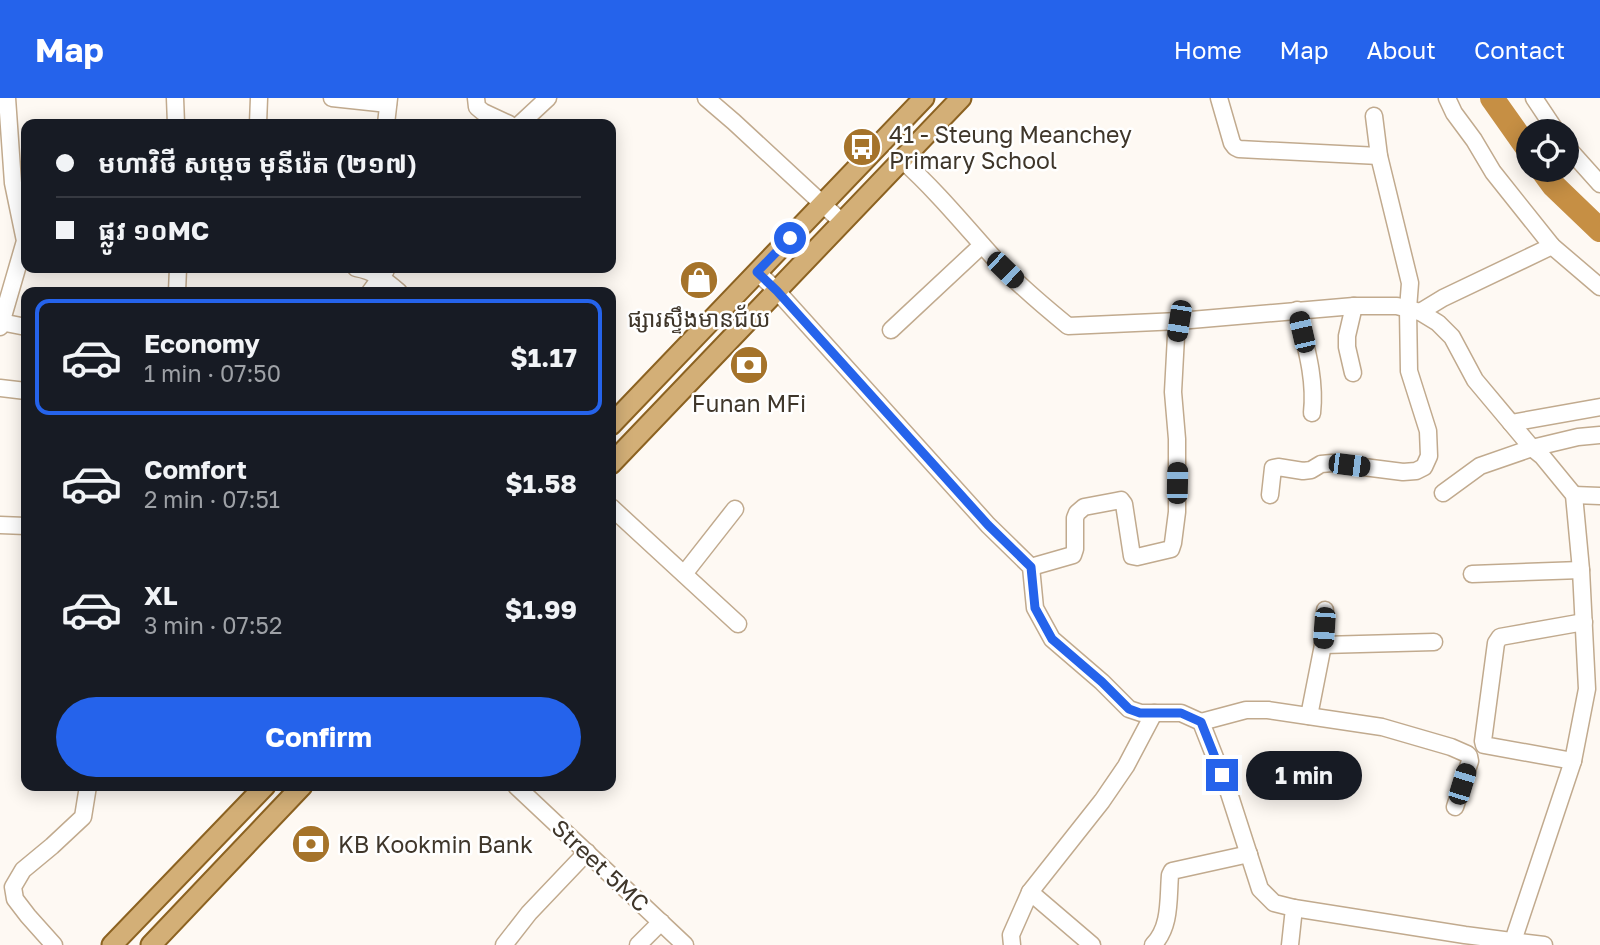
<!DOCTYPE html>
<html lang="en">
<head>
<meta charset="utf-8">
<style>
  body { margin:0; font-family:"Golos Text","Noto Sans Khmer",sans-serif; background:#20242c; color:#f1f3f6; height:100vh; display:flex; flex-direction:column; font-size:26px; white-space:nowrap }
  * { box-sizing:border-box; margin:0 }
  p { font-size:23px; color:#9ea1a6 }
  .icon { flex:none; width:38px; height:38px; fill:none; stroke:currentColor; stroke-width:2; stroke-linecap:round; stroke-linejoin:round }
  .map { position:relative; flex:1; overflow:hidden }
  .sheet { position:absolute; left:21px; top:189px; width:595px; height:504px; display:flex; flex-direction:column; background:#171b24; border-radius:14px; box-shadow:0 4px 18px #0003 }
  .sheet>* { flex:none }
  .hud { position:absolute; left:21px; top:21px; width:595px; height:154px; border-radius:14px; box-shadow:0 4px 18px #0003; display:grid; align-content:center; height:154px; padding:0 35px; background:#171b24 }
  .tools { position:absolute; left:1516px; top:21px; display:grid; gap:14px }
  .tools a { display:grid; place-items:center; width:63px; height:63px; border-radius:50%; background:#171b24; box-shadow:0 4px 18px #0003; font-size:35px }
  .end { position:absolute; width:32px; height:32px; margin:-16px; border:9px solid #2563eb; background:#fff; box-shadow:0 0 0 4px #fff }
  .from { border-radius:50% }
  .bubble { position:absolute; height:49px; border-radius:24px; background:#171b24; box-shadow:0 4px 18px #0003; font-size:23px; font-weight:700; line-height:49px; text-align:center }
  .car { position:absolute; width:21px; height:42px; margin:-21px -10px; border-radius:9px; box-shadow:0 0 5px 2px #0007; background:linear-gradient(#222 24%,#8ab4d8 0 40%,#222 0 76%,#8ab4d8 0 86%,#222 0) }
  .hud b { display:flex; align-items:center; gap:24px; height:66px; font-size:26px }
  .hud b+b { border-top:2px solid #363941 }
  .hud i { width:18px; height:18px; background:#f1f3f6 }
  ul { padding:12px 0 0; list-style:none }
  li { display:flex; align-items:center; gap:21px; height:116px; margin:0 14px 10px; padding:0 21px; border:4px solid transparent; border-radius:14px }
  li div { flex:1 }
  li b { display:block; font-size:26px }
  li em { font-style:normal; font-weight:700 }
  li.active { border-color:#2563eb }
  li>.icon { width:63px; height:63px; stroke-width:1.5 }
  .action { display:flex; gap:14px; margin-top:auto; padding:14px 35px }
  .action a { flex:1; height:80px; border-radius:42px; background:#2563eb; color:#fff; font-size:28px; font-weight:700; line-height:80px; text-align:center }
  header { display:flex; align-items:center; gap:42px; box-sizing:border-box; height:98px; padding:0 35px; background:#2563eb; color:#fff }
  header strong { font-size:33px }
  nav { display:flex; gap:38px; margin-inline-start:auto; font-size:24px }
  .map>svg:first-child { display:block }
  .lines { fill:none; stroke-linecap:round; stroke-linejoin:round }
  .river { stroke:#c68f44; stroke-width:24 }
  .minor-casing { stroke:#c1aa8e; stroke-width:19 }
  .major-casing { stroke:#8c6221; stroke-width:23 }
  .minor { stroke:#fff; stroke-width:16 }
  .major { stroke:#d3af77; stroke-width:19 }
  .route { stroke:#2563eb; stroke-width:9 }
  .labels { text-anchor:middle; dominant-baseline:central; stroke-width:5; stroke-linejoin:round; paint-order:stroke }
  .poi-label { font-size:23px; fill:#3f362a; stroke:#fff; text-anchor:start }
  .street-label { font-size:23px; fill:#3f362a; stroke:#fff }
</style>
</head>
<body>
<header>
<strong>Map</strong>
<nav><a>Home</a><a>Map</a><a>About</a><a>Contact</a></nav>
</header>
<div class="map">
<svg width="1600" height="847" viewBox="0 0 1600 847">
  <rect width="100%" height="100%" fill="#fef9f3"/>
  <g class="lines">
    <g class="river">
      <polyline points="1492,0 1528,51"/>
      <polyline points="1542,72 1553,87 1600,132"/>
    </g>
    <g class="minor-casing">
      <g id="minor">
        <polyline points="175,0 176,26"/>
        <polyline points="332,0 388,6"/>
        <polyline points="476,0 477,9 483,14 509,26"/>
        <polyline points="706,0 734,24 842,124"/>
        <polyline points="1219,0 1232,45 1235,49 1239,51 1379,58"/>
        <polyline points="1447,0 1454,15 1474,42 1493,74 1552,148 1600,189"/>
        <polyline points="1534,0 1556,33"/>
        <polyline points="258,26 259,0"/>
        <polyline points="386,26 389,0"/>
        <polyline points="520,26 548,0"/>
        <polyline points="1566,48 1600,86"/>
        <path d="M902,62C939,95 970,134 1003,170C1023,191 1046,210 1068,228L1179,223L1354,208H1397L1420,214L1438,225L1452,239L1475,282L1532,350L1542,358L1574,397L1581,472L1587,591L1573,663L1513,843"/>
        <path d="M356,170C374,173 385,182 399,194"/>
        <polyline points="757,174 777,193 988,427 1031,469 1035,510 1052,541 1102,584 1129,611 1141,615 1181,615 1201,624 1229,695 1260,791 1274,805 1294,810 1290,847"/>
        <polyline points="177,194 178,170"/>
        <polyline points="370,194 386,172"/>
        <path d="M1297,212C1305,246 1316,280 1312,315"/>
        <polyline points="1420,214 1443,200 1552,148"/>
        <polyline points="1,224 26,229"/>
        <polyline points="0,229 25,143 13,85 7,0"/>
        <polyline points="891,232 982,147"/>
        <polyline points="1353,275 1347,249 1347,238 1354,208"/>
        <polyline points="0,290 26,293"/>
        <polyline points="1511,325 1600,309"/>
        <polyline points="1443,395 1480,368 1532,350 1578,339 1600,337"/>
        <polyline points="1270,397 1273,370 1278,369 1303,373 1311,372 1321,366 1332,365 1403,374 1416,373 1424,369 1429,358 1428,333 1409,273 1408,211 1410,185 1379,58 1374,18"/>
        <polyline points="1574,397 1600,398"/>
        <polyline points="611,409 738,526"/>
        <polyline points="0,427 26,428"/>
        <polyline points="1031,469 1073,457 1075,451 1075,420 1077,415 1084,409 1116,403 1121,402 1124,406 1132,458 1137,459 1171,451 1173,445 1177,414 1177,341 1173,294 1176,238 1179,223"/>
        <polyline points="684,476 735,411"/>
        <polyline points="1472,476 1581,472"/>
        <polyline points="1323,547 1434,544"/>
        <polyline points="1309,618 1323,547 1325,512"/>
        <polyline points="1201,624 1246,612 1268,612 1382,629 1451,649 1467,656 1469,658 1470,663 1455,709"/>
        <polyline points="1573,663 1484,647 1483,643 1496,545 1500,539 1584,524"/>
        <polyline points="516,688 685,847"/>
        <polyline points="1030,794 1092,847"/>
        <polyline points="1294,810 1465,837 1544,847"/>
        <polyline points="54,847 28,818 15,801 13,789 23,772 52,748 83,719 88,688"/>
        <polyline points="504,847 529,815 587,754"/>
        <polyline points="638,847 661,824"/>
        <polyline points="1012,847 1011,837 1030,794 1102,703 1126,668 1154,615"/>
        <path d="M1153,847C1171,829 1168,801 1170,777L1172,773L1249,756"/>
      </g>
    </g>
    <g class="major-casing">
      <g id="major">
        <polyline points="611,327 924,0"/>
        <polyline points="611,366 961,0"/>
        <polyline points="112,847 265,688"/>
        <polyline points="151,847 302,688"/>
      </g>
    </g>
    <use href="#minor" class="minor"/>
    <use href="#major" class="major"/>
  </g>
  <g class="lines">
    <polyline class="route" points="790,140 757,174 777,193 988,427 1031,469 1035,510 1052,541 1102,584 1129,611 1140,615 1181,615 1201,624 1222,677"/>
  </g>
  <defs>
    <g id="bus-disc" transform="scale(2.0125)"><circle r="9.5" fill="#a5732a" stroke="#fff"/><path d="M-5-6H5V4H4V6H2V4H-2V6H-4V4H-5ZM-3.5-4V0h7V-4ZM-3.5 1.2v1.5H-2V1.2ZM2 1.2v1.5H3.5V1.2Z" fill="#fff"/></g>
    <g id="shop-disc" transform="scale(2.0125)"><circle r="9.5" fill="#a5732a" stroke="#fff"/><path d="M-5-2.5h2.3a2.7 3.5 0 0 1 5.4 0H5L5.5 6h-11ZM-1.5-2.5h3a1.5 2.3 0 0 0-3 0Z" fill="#fff"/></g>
    <g id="bank-disc" transform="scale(2.0125)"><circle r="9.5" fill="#a5732a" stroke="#fff"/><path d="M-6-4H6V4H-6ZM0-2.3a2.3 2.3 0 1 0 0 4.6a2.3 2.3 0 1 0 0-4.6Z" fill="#fff"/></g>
  </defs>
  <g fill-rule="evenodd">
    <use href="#bus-disc" x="862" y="49"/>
    <use href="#shop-disc" x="699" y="182"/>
    <use href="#bank-disc" x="749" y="267"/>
    <use href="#bank-disc" x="311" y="746"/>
  </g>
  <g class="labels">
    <g class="poi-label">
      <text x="889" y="36">41 - Steung Meanchey<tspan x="889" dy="26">Primary School</tspan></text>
      <text x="699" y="220" text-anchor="middle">ផ្សារស្ទឹងមានជ័យ</text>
      <text x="749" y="305" text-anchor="middle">Funan MFi</text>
      <text x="338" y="746">KB Kookmin Bank</text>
    </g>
    <g class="street-label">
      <text transform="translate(601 767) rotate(43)">Street 5MC</text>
    </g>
  </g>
</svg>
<div class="tools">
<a><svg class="icon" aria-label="locate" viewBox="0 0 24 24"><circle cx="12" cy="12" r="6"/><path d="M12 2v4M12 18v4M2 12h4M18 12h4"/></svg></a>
</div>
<i class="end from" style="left:790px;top:140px"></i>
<i class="end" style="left:1222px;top:677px"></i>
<div class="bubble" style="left:1246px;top:653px;width:116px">1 min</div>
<i class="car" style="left:1005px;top:172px;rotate:134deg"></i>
<i class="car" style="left:1179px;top:223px;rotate:189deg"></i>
<i class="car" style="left:1302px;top:234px;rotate:347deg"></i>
<i class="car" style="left:1349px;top:367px;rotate:97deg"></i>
<i class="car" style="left:1177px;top:385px;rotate:1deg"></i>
<i class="car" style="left:1324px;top:530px;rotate:184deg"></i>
<i class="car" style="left:1462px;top:686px;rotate:17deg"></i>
<div class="hud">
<b><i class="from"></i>មហាវិថី សម្តេច មុនីរ៉េត (២១៧)</b>
<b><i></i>ផ្លូវ ១០MC</b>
</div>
<section class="sheet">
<ul>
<li class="active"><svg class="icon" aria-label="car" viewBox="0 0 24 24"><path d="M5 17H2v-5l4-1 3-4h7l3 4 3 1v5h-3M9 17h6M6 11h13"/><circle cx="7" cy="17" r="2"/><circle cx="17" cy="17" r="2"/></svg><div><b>Economy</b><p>1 min · 07:50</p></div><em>$1.17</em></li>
<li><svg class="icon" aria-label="car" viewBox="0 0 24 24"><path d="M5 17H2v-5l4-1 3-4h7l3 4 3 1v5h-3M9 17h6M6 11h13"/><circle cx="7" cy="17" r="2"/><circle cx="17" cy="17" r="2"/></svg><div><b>Comfort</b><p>2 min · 07:51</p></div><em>$1.58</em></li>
<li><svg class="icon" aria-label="car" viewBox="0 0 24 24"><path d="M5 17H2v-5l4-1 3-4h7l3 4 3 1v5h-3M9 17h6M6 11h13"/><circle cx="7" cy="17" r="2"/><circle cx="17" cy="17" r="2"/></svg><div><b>XL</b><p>3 min · 07:52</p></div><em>$1.99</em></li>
</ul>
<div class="action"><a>Confirm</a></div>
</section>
</div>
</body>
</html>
